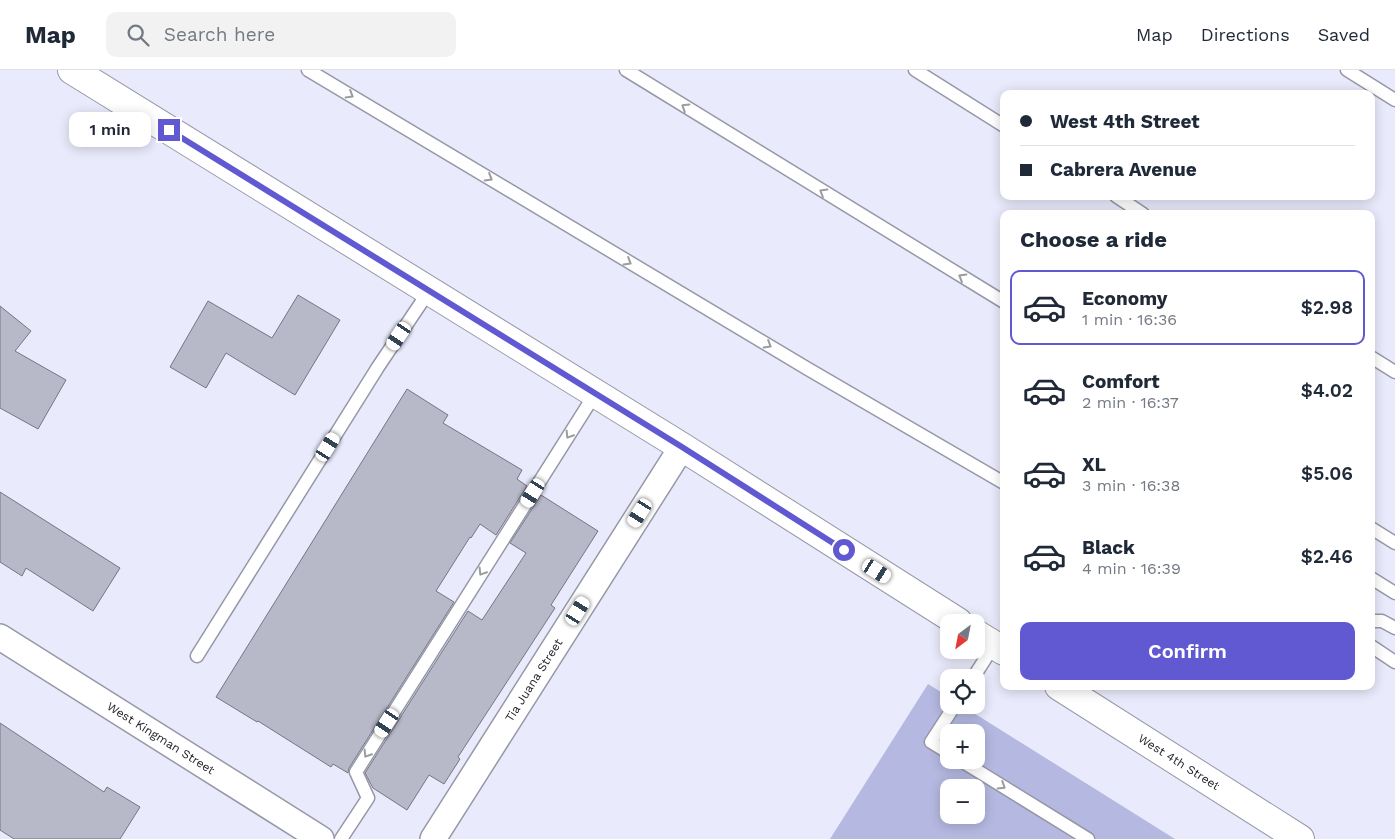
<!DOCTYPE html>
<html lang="en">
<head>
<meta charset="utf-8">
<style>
  body { margin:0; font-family:"Work Sans",sans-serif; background:#f2f2f3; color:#1f2937; height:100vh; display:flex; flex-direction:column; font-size:19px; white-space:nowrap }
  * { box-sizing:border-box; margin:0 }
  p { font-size:16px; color:#747a83 }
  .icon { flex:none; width:28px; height:28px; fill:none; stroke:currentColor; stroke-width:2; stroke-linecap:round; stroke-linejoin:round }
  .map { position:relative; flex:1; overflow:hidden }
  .drawer { position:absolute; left:1000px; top:140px; width:375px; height:480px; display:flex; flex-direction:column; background:#fff; border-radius:10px; box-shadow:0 2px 12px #0003 }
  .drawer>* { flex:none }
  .hud { position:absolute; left:1000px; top:20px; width:375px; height:110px; border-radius:10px; box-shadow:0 2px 12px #0003; display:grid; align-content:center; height:110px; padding:0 20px; background:#fff }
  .needle { width:32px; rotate:212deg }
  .controls { position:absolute; left:940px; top:544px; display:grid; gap:10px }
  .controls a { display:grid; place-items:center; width:45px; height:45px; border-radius:10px; background:#fff; box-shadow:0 2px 12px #0003; font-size:25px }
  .end { position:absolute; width:22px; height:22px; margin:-11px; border:6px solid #6159d2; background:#fff; box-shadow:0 0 0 2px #fff }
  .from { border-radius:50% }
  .bubble { position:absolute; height:35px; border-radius:10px; background:#fff; box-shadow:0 2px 12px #0003; font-size:16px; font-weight:600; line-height:35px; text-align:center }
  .car { position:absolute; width:15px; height:30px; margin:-15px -8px; border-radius:6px; box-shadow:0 0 4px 1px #0007; background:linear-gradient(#fff 24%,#345 0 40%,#fff 0 76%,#345 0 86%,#fff 0) }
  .hud b { display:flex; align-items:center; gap:18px; height:48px; font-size:19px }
  .hud b+b { border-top:1px solid #e0e1e3 }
  .hud i { width:12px; height:12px; background:#1f2937 }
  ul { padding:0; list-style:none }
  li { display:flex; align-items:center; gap:15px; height:75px; margin:0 10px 8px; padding:0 10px; border:2px solid transparent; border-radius:10px }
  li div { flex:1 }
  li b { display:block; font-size:19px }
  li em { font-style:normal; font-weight:600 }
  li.current { border-color:#6159d2 }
  li>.icon { width:45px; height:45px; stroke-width:1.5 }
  h2 { padding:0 20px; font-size:22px; line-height:60px }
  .cta { display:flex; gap:10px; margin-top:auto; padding:10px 20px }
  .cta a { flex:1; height:58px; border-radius:10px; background:#6159d2; color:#fff; font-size:20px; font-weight:600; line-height:58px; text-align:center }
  header { display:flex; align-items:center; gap:30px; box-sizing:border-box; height:70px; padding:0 25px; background:#fff; border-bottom:1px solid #e0e1e3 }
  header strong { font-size:24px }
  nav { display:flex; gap:28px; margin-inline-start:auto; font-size:18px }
  .search { width:350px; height:45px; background:#f2f2f3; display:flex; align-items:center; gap:12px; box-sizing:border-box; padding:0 18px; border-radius:10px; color:#747a83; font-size:19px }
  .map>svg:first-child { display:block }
  .green { fill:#b5b9e1; fill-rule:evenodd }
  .building { fill:#b7b8c8; stroke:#757684 }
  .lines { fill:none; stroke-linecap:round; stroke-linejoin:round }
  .lane-casing { stroke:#9698a7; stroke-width:15 }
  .street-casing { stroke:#9698a7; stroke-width:28 }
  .secondary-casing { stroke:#9698a7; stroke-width:30 }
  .lane { stroke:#fff; stroke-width:12 }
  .street { stroke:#fff; stroke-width:25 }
  .secondary { stroke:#fff; stroke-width:28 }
  .oneway { stroke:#9c9c9f }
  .route { stroke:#6159d2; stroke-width:6 }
  .labels { text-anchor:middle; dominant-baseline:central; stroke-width:4; stroke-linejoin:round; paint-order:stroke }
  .street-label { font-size:12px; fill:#23242a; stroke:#e9eafb }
</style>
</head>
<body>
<header>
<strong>Map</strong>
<div class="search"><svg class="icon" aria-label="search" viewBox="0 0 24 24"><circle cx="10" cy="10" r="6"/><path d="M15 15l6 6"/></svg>Search here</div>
<nav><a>Map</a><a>Directions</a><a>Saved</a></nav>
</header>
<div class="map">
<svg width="1395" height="769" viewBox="0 0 1395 769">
  <rect width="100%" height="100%" fill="#e9eafb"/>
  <path class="green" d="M928,614L949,627V635H961L1175,769H830ZM949,662H976V690H949ZM949,718H976V745H949Z"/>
  <g class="building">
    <polygon points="298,225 340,250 295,325 226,283 206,318 170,297 208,231 272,268"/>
    <polygon points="0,236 31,261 15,281 66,310 38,359 0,338"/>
    <polygon points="407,319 448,345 443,353 522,400 517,409 527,416 496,465 480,454 471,468 470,467 436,521 454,532 349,698 348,703 333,694 331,697 258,651 257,652 216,627"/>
    <polygon points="0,422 120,498 93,541 26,498 22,506 0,492"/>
    <polygon points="541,425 598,461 551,535 555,538 458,687 460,689 444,714 429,705 407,740 373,718 365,703 468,541 482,550 526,483 510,473"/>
    <polygon points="0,653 104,722 107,717 140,737 120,769 14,769 0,760"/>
  </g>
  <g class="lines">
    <g class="lane-casing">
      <g id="lane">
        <polyline points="308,0 808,299 1004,413"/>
        <polyline points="626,0 1004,232"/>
        <polyline points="915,0 1004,56"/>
        <polyline points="1347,0 1395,30"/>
        <polyline points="1116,126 1143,144"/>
        <polyline points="1371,287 1395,302"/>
        <polyline points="1371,458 1395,473"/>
        <polyline points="1371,508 1395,523"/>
        <polyline points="1371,551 1382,551 1395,558"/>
        <polyline points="1371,576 1395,592"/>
        <polyline points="197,586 378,297 429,221"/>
        <polyline points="973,608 994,575"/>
        <polyline points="949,683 931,672 955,635"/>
        <polyline points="960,690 1088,769"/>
        <polyline points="341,769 368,728 356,702 595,324"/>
      </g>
    </g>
    <g class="street-casing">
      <g id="street">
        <path id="s1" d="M0,567L321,769"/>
        <path id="s2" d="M433,769L682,377"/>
      </g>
    </g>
    <g class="secondary-casing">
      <g id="secondary">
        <polyline points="72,0 682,377 958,552"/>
        <polyline points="976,564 1004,581"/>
        <path id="s3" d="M1059,616L1300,769"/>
      </g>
    </g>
    <use href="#lane" class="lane"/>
    <use href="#street" class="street"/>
    <use href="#secondary" class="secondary"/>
  </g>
  <defs><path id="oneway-chevron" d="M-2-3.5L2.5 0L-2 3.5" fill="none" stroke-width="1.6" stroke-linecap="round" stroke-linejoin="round" transform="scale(1.25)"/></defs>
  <g class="oneway">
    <use href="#oneway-chevron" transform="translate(350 25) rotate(31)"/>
    <use href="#oneway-chevron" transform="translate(685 37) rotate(-148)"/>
    <use href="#oneway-chevron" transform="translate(489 108) rotate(31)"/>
    <use href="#oneway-chevron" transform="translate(823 122) rotate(-149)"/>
    <use href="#oneway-chevron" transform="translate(628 192) rotate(31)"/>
    <use href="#oneway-chevron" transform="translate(962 207) rotate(-149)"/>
    <use href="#oneway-chevron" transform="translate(768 275) rotate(31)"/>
    <use href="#oneway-chevron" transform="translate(569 365) rotate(122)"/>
    <use href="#oneway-chevron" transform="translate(482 502) rotate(122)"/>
    <use href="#oneway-chevron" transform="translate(367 684) rotate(122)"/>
    <use href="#oneway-chevron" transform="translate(1002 716) rotate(32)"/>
  </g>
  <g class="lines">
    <polyline class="route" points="169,60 682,377 844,480"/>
  </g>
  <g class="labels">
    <g class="street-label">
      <text stroke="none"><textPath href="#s2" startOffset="188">Tia Juana Street</textPath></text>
      <text stroke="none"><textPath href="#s1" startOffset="190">West Kingman Street</textPath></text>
      <text stroke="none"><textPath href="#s3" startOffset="142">West 4th Street</textPath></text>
    </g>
  </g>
</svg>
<div class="controls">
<a><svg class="needle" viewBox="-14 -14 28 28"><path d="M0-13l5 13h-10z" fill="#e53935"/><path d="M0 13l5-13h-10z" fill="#747a83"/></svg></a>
<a><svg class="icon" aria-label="locate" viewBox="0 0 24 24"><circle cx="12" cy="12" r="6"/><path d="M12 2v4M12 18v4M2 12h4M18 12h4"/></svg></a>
<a>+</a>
<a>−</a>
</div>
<i class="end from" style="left:844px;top:480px"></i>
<i class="end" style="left:169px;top:60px"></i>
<div class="bubble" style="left:69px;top:42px;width:82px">1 min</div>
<i class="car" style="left:399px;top:266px;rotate:214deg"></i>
<i class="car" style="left:328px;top:377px;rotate:32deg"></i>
<i class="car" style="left:533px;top:423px;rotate:212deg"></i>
<i class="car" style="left:640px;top:443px;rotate:212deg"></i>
<i class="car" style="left:877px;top:501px;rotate:122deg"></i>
<i class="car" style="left:578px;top:541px;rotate:32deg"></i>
<i class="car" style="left:387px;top:653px;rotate:213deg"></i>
<div class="hud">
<b><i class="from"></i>West 4th Street</b>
<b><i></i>Cabrera Avenue</b>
</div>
<section class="drawer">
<h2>Choose a ride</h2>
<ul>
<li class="current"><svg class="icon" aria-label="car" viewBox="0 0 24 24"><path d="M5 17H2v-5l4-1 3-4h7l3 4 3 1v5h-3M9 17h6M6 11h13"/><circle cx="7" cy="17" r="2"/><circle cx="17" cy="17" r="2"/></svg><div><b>Economy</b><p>1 min · 16:36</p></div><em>$2.98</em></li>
<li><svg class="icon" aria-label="car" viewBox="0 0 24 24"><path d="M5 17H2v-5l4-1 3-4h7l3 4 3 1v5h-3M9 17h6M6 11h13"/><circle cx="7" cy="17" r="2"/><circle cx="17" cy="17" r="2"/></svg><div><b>Comfort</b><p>2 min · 16:37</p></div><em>$4.02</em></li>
<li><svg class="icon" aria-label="car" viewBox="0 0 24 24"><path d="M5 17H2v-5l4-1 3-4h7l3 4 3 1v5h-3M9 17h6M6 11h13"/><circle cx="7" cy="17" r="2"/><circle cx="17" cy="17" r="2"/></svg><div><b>XL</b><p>3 min · 16:38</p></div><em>$5.06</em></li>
<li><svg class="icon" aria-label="car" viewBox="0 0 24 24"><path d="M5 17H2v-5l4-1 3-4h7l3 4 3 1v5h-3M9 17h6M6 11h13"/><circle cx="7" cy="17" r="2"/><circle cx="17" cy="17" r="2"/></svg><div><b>Black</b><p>4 min · 16:39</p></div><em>$2.46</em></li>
</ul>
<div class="cta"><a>Confirm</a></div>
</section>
</div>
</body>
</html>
